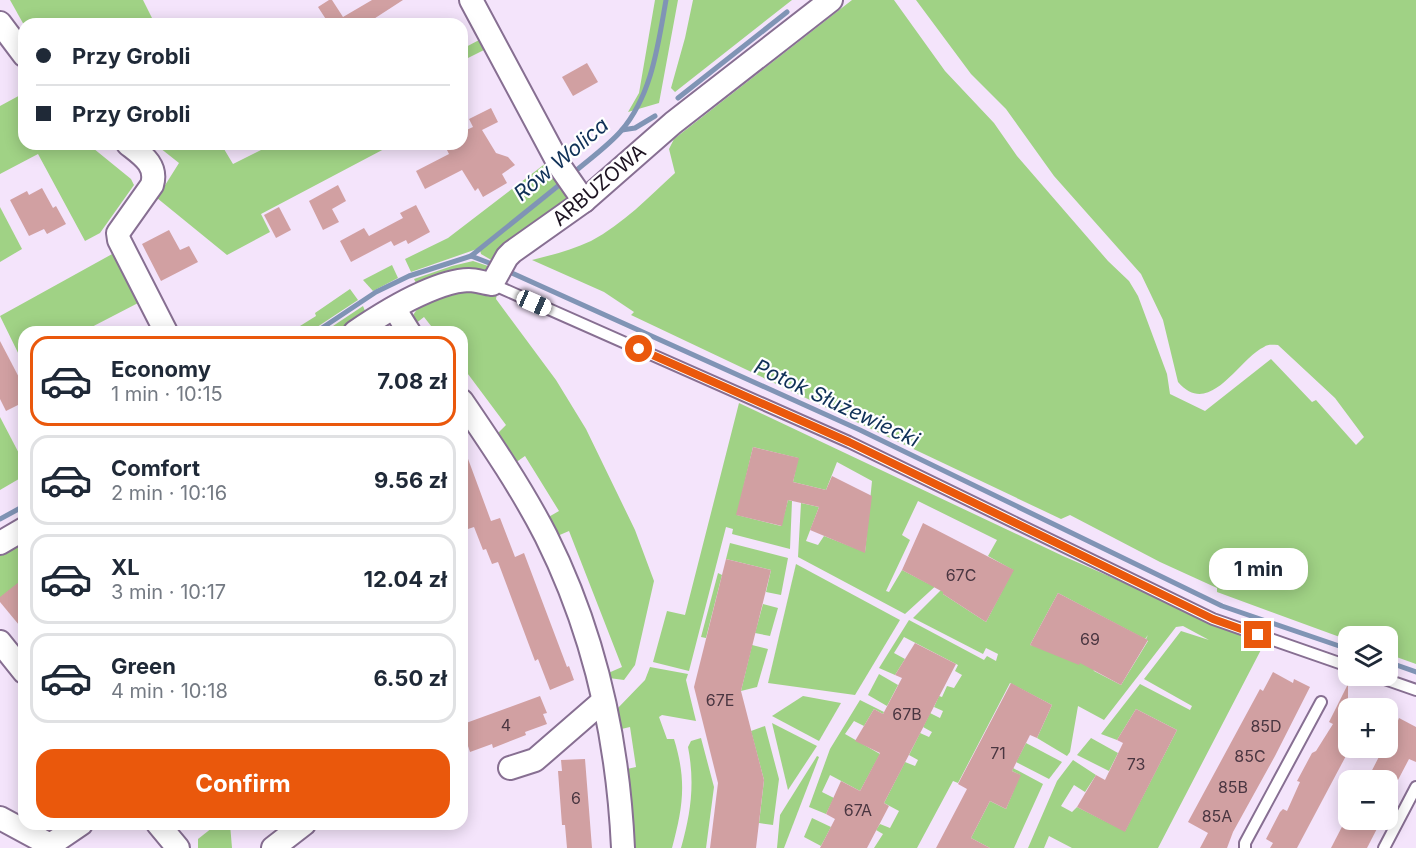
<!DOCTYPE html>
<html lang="en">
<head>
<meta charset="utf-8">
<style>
  body { margin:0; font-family:Inter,sans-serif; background:#f2f2f3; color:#1f2937; height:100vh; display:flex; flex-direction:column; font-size:22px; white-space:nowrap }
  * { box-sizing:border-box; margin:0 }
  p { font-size:20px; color:#747a83 }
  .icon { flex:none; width:33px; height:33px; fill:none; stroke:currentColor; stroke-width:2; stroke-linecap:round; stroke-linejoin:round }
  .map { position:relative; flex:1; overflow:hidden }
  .panel { position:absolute; left:18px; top:326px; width:450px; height:504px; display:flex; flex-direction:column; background:#fff; border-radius:18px; box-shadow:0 3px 15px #0003 }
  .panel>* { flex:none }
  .hud { position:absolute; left:18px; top:18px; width:450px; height:132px; border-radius:18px; box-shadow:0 3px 15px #0003; display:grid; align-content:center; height:132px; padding:0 18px; background:#fff }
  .buttons { position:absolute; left:1338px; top:626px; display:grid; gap:12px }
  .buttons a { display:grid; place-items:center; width:60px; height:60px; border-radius:12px; background:#fff; box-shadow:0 3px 15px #0003; font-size:30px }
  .end { position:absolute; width:27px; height:27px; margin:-14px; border:8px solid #ea580c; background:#fff; box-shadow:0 0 0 3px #fff }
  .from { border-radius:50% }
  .bubble { position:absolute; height:42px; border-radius:18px; background:#fff; box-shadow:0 3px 15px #0003; font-size:20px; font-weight:700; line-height:42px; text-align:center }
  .car { position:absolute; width:18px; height:36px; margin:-18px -9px; border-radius:8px; box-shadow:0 0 4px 2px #0007; background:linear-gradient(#fff 24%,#345 0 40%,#fff 0 76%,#345 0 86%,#fff 0) }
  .hud b { display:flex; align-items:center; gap:21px; height:57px; font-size:22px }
  .hud b+b { border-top:2px solid #e0e1e3 }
  .hud i { width:15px; height:15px; background:#1f2937 }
  ul { padding:10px 0 0; list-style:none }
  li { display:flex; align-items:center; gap:18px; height:90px; margin:0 12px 9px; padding:0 6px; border:3px solid #e0e1e3; border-radius:18px }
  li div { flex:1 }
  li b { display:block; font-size:22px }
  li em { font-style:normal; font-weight:700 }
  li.selected { border-color:#ea580c }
  li>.icon { width:54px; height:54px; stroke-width:1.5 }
  .action { display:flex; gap:12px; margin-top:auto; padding:12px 18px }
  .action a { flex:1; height:69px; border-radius:18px; background:#ea580c; color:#fff; font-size:24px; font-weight:700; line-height:69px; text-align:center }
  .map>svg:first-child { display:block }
  .green { fill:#a0d285; fill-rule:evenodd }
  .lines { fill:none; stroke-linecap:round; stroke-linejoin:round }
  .stream { stroke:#8094b5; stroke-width:5 }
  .building { fill:#d1a0a2 }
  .service-casing { stroke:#876f92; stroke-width:14 }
  .minor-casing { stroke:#876f92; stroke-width:26 }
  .service { stroke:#fff; stroke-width:10 }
  .minor { stroke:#fff; stroke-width:22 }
  .route { stroke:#ea580c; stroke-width:8 }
  .labels { text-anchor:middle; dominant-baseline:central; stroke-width:4.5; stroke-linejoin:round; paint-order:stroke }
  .number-label { font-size:16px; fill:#4a3641 }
  .street-label { font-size:20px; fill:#1d1321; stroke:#fff }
  .water-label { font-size:21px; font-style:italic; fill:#0f3057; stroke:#fff }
</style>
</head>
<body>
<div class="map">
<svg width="1416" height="848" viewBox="0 0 1416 848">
  <rect width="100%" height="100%" fill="#f4e4fb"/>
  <g class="green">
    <polygon points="10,0 143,0 155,24 24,25"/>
    <polygon points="655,0 678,0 659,103 628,112 639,93"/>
    <polygon points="693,0 792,0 675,92 671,88 685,38"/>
    <path d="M852,0H894L945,71L994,123L1017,156L1108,261L1129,281L1138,296L1167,374L1170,394L1205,411L1271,359L1312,402L1316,400L1356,445L1364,437L1335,398L1278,345C1272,345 1268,344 1264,347C1238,359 1210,419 1178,382L1163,320L1141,274L1054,176L1006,109L971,74L916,0H1416V664L1388,654V636H1348V640L1217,592V588L1160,562L1070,515L1061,519L631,315L634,312L604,292L532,260C552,255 572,250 591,241C623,224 649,197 675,173L669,149L674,139Z"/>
    <polygon points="481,39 486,49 462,61 462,49"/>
    <polygon points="24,93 24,144 88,144 131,179 134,185 100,233 85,241 38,154 0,174 0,106"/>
    <polygon points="155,144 221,144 233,164 273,144 383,144 386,148 261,214 270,232 227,255 157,198 179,163"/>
    <polygon points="546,163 560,182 477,249 411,272 405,259 448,238"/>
    <polygon points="563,185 569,198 493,261 481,254 480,250"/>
    <polygon points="0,207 22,249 0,262"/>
    <polygon points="114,253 140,302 84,331 24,332 23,363 0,316"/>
    <polygon points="473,261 491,267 488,273 419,289 414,279 452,266"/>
    <polygon points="392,265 398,278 373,291 363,280"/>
    <polygon points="350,289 358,300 311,331 292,331 316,316 315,313"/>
    <path d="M458,291L497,294L496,299L556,380L586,429L635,530L654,581L635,665L624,680L609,678L606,674L622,667L569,531L555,537L545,519L559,511L525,456L515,463L497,434L506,425L462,366V332L435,331L424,317L415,324L412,320C415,301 443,297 458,291Z"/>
    <polygon points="363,306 367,316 343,331 324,332"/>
    <path d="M739,403L1063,556L1264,644L1158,848H1072L1049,836L1044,848H1028L1057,781L1073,760L1096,775L1085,792L1074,785L1061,806L1072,812L1077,807L1125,831L1177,730L1136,709L1117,740L1101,734L1140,684L1190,710L1192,706L1144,679L1181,631L1209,640L1183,626L1176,627L1104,720L1078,706L1070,752L1067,756L1037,738L1052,705L1010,683L958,783L953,781L917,848H874L883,834L876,830L880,824L890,828L899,811L884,803L905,762L915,766L918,760L909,755L920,733L929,737L932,732L923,727L930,713L940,718L943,711L934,707L939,696L942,697L947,686L954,688L962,675L955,671L958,665L904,637L894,653L905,659L895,675L879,668L909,620L984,660L987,656L996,661L998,654L986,648L983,654L913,618L946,585L943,594L986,622L1013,570L988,556L997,540L918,501L902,535L910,540L886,591L889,592L902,570L929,584L940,582L905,614L798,557L801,503L819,507L806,541L818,545L824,536L865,552L872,481L837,462L826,490L793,482L798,458L753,447L737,515L781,526L788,500L792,501L790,549L732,534L733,529L726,527L689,671L653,662L667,611L685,615ZM1058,593L1145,639L1148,635L1146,639L1148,641L1121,685L1094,671L1086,653L1030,645Z"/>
    <polygon points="0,417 24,463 24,476 0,490"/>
    <polygon points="24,538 24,580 0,598 0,553"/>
    <polygon points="730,543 788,558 781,595 766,592 771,570 726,559"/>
    <polygon points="796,564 900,620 855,695 768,683"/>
    <polygon points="718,573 722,575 706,638 701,637"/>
    <polygon points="763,604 778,608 770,636 755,633"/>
    <polygon points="752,645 768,649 757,687 741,691"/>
    <path d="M650,667L688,674L686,680L696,721L662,715L659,717L667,739H674C687,781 683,807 672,848H631L627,773V769L636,767L630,727L617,730L616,710L645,680Z"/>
    <polygon points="879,674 898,685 887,706 868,695"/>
    <polygon points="803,696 841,703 819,741 772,716"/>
    <polygon points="860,700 884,712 883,714 874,709 864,726 854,721 845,734 880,754 860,791 830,775 822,792 834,798 826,814 809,807 830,749"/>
    <polygon points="772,723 817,746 788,790"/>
    <polygon points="765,726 779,779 773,825 759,823 764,780 751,731"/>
    <path d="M701,738L714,787L706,848H681C691,813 695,783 688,747L691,741Z"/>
    <polygon points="1091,738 1118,753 1109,771 1077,755"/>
    <polygon points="1026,743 1062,762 1049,779 1016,762"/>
    <polygon points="817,756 819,757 784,848 777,848 780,815"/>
    <polygon points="1013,768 1043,784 1014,848 990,848 971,838 990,801 1006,809 1020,775 1012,771"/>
    <polygon points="812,818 831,827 821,846 804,837"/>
    <polygon points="217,824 230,824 232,848 198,848 198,839"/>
  </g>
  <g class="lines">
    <g class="stream">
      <polyline points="678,98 787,12"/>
      <polyline points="622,130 635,128 655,116"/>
      <path d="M572,174C588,160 607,147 621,131C652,95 658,45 666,0"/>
      <polyline points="471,256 563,182"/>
      <polyline points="505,270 860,430 1222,606 1348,649"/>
      <polyline points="316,332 376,292 409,276 471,256 497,266"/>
      <polyline points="0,519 24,506"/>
      <polyline points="1388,662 1416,672"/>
    </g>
  </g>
  <g class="building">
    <polygon points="329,0 332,0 343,17 372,0 403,0 366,24 329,24 318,7"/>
    <polygon points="587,63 598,82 573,96 562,77"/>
    <polygon points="491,108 498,122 482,130 496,153 508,157 515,165 502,174 507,183 483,197 478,188 475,191 462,170 425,189 416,171 449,154 444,144 462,144 462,132 473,127 469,119"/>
    <polygon points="338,185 346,201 332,209 339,222 323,230 309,201"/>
    <polygon points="42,188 53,208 56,206 66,224 47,234 44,229 29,236 10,200 27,191 29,195"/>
    <polygon points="416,205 430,232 408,244 406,240 394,246 391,241 351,262 340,241 364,228 369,236 403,218 400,213"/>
    <polygon points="279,207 291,230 276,238 264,215"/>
    <polygon points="169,230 180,250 189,246 198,262 161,281 142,244"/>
    <polygon points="0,341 24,387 24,402 6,411 0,399"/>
    <polygon points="753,447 799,458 793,482 826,490 832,476 872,496 865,553 810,530 819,507 788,500 782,526 736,515"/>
    <polygon points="464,448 491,521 500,518 515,557 524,553 567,667 569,666 574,680 550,690 538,659 535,661 498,562 492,564 486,549 483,550 474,527 468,529 462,513 462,449"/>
    <polygon points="923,523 1014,570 986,622 943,594 943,592 902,570"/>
    <polygon points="726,559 771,570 741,691 764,780 756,848 710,848 718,783 694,687"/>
    <polygon points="24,578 24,631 0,602 0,597"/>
    <polygon points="1058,593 1148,640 1121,685 1080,663 1079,665 1030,645"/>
    <polygon points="915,643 956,664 884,803 889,806 867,848 820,848 835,819 826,814 841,781 860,791 880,753 855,741 874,709 883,714 902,678 895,675"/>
    <polygon points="1273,672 1293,683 1294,679 1310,687 1275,756 1233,832 1227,848 1200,848 1208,833 1188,822 1260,689 1263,691"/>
    <polygon points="1011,683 1052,705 1037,738 1030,735 1012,771 1021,775 1006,809 990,801 971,838 990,848 936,848 967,789 958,784"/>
    <polygon points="1348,684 1348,752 1297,848 1270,848 1273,843 1266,839 1280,812 1283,809 1287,811 1300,782 1297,781 1312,753 1316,751 1333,724 1329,722"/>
    <polygon points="540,696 547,713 543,714 547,724 525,732 526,735 493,748 492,744 470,752 467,743 462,745 462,728 467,726 466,723"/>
    <polygon points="1136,709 1177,730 1125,832 1077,807 1096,775 1105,780 1123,743 1117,740"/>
    <polygon points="1388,718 1397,723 1399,718 1416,727 1416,762 1409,759 1398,780 1367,780 1384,747 1388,747"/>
    <polygon points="585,759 592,848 567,848 565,825 562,825 558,771 562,771 561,760"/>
    <polygon points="1346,819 1382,819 1367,848 1331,848"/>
  </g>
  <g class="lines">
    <g class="service-casing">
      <g id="service">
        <polyline points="492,284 849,442 1213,619 1348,666"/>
        <polyline points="1373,675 1416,690"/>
        <polyline points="1245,848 1245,843 1321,702"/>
        <polyline points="1384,848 1416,787"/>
      </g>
    </g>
    <g class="minor-casing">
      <g id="minor">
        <polyline points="471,0 561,168 584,201"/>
        <polyline points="0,23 24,55"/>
        <path d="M128,144C142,155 158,165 152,185L118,233L119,240L166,332"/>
        <polyline points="394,308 409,332"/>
        <path d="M355,332C383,313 435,281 469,280C476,280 484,283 492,284L507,257L512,252L584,201L673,123L831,0"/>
        <path d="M462,401C492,445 522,489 546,536C595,634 618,740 623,848"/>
        <polyline points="0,543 24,529"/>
        <polyline points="0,642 24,672"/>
        <polyline points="510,768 535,760 603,701"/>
        <polyline points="0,818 50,845 81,824"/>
        <polyline points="158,824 178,848"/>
        <polyline points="273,848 304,824"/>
      </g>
    </g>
    <use href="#service" class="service"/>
    <use href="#minor" class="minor"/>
  </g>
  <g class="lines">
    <polyline class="route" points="639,349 849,442 1213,619 1258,635"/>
  </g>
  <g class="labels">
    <g class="number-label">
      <text x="961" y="575">67C</text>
      <text x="1090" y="639">69</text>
      <text x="720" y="700">67E</text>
      <text x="907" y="714">67B</text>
      <text x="506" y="725">4</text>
      <text x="1266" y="726">85D</text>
      <text x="998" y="753">71</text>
      <text x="1250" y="756">85C</text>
      <text x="1136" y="764">73</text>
      <text x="1233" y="787">85B</text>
      <text x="576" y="798">6</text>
      <text x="858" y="810">67A</text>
      <text x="1217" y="816">85A</text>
    </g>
    <g class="street-label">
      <text transform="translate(599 185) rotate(-40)">ARBUZOWA</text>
    </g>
    <g class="water-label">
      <text transform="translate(561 159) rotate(-40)">Rów Wolica</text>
      <text transform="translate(837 403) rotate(25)">Potok Służewiecki</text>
    </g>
  </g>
</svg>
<div class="buttons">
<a><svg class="icon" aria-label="layers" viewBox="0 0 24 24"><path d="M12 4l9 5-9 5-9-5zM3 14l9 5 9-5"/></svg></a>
<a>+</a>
<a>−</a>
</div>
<i class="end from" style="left:639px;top:349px"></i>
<i class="end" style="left:1258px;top:635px"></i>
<div class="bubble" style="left:1209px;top:548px;width:99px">1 min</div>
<i class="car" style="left:534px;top:303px;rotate:114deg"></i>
<div class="hud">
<b><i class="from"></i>Przy Grobli</b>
<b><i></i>Przy Grobli</b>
</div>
<section class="panel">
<ul>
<li class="selected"><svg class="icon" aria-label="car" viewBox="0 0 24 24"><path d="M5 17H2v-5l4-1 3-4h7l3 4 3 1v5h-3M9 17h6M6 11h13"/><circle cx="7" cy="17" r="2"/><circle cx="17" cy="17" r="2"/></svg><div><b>Economy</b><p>1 min · 10:15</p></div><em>7.08 zł</em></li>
<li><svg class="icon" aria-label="car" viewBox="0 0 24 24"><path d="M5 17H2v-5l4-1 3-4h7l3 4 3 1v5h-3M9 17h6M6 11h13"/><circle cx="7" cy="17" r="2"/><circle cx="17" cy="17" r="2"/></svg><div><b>Comfort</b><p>2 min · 10:16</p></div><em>9.56 zł</em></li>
<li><svg class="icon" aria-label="car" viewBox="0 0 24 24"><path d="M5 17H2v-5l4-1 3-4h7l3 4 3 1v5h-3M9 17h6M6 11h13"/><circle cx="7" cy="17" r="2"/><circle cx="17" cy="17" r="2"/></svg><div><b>XL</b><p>3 min · 10:17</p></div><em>12.04 zł</em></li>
<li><svg class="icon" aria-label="car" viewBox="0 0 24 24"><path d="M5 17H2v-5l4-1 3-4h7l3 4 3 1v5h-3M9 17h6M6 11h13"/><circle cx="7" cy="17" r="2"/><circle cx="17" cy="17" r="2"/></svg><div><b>Green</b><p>4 min · 10:18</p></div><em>6.50 zł</em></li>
</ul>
<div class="action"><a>Confirm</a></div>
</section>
</div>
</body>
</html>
